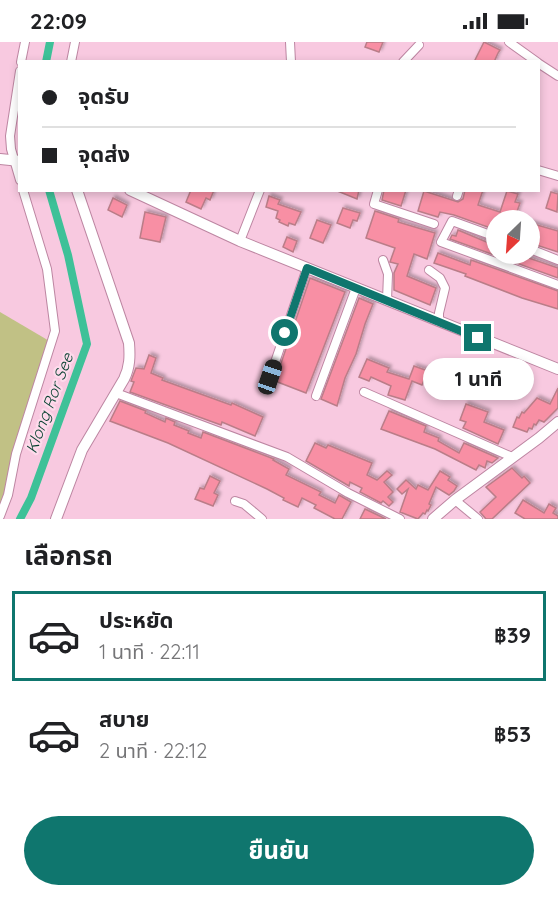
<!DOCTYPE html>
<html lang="th">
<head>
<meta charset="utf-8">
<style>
  body { margin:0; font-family:Quicksand,"Noto Sans Thai",sans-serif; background:#f2f2f2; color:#202124; height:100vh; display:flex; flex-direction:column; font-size:22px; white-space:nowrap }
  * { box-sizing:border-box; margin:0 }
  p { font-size:20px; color:#757577 }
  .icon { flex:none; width:33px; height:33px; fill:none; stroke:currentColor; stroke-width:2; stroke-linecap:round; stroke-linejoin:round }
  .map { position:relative; height:477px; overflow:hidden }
  .sheet { display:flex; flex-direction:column; background:#fff; flex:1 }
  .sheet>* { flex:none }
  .banner { position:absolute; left:18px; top:18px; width:522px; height:132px; border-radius:0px; box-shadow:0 3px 9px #0003; display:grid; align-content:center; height:132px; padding:0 24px; background:#fff }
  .needle { width:39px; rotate:205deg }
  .tools { position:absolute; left:486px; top:168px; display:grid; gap:12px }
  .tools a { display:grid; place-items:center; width:54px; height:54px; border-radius:50%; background:#fff; box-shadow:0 3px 9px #0003; font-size:30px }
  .end { position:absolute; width:27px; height:27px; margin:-14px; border:8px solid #0f766e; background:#fff; box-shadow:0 0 0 3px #fff }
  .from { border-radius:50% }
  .bubble { position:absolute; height:42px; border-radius:21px; background:#fff; box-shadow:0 3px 9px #0003; font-size:20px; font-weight:700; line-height:42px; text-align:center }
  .car { position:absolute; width:18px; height:36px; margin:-18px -9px; border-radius:8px; box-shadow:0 0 4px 2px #0007; background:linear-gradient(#222 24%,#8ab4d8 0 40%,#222 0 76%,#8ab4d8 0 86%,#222 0) }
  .banner b { display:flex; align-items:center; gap:21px; height:57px; font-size:22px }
  .banner b+b { border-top:2px solid #e0e0e0 }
  .banner i { width:15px; height:15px; background:#202124 }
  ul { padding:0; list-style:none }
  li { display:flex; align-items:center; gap:18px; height:90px; margin:0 12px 9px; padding:0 12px; border:3px solid transparent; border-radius:0px }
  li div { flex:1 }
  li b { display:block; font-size:22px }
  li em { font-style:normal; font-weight:700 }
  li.selected { border-color:#0f766e }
  li>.icon { width:54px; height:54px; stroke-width:1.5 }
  h2 { padding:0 24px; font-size:27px; line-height:72px }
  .cta { display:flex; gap:12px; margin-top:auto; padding:12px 24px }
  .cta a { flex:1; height:69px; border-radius:36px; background:#0f766e; color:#fff; font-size:24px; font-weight:700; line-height:69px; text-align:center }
  .status { display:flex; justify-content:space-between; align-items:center; height:42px; padding:0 30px; background:#fff; direction:ltr }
  .status svg { height:16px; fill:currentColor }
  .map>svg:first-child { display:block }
  .green { fill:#c1c185 }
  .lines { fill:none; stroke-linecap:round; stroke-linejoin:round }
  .canal { stroke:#3ec198; stroke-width:8 }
  .building { fill:#f88fa4; stroke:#ba7d88; stroke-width:1.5; filter:url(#shadow) }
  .minor-casing { stroke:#bd86a2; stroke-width:10 }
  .tertiary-casing { stroke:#bd86a2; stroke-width:12 }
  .minor { stroke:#fff; stroke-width:8 }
  .tertiary { stroke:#fff; stroke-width:10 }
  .route { stroke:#0f766e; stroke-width:8 }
  .labels { text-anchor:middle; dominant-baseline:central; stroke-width:4.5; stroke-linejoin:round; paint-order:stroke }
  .water-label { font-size:16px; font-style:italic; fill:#043f2e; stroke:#fedaeb }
</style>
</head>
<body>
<div class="status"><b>22:09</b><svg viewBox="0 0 49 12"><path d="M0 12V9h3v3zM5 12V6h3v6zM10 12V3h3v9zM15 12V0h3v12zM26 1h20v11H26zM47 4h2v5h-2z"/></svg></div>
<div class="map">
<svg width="558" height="477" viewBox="0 0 558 477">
  <defs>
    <filter id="shadow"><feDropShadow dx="2.5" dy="-2.5" stdDeviation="1.5" flood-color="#0004"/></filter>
  </defs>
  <rect width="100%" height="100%" fill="#f8c9e0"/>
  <polygon class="green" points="0,270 51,300 0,463"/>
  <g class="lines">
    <g class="canal">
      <polyline points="46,20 50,0"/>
      <polyline points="20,477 31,456 87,302 68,213 49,148"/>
    </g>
  </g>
  <g class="building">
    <polygon points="367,0 383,0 379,10 365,5"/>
    <polygon points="484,0 500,8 498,11 494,20 474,20"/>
    <polygon points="191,148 214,148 210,158 206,156 201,167 186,160"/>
    <polygon points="335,148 359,148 357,157"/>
    <polygon points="384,148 406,148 401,164 382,158"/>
    <polygon points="465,148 483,148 478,163 500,170 507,149 518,152 515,160 520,161 514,178 496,178 496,188 454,173 440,170 438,175 418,169 424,149 458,160 463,157"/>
    <polygon points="551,150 558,152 557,170 546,166"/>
    <polygon points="269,154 280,158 278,162 301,170 295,183 289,181 288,184 279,180 280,178 276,176 278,169 266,165"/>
    <polygon points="113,156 127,163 122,175 108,168"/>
    <polygon points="343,166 360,171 357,179 353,178 350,186 337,181"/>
    <polygon points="375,169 399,177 398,180 435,191 427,217 414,212 407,234 436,246 430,263 394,248 394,231 398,222 390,220 395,206 366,196"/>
    <polygon points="145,170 166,175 160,200 140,196"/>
    <polygon points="317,178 331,183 323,201 310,196"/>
    <polygon points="530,181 558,189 558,210 530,201"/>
    <polygon points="458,188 496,204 496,212 517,212 558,226 558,236 450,197 452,193 456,194"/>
    <polygon points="287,195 297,199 293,210 283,205"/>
    <polygon points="438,211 470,223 471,218 558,249 558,267 522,256 465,234 466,232 434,221"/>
    <polygon points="310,236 345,250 306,351 275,339"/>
    <polygon points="359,256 373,262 365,282 356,312 345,336 337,364 321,357"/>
    <polygon points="149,313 156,316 151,331 163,336 162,338 231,363 232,361 263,375 255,394 222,380 221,383 130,350 134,340 131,339 136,326 144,327"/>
    <polygon points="367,317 389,326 387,330 409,337 414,324 428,329 422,343 412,339 405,358 388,353 391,344 371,335 369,339 359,335"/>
    <polygon points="558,346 558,366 544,380 539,378 536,383 534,382 532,387 529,386 527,390 513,385 517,375 519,376 522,370 524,371 537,356 550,362"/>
    <polygon points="120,359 146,369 145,371 165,380 166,376 175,380 174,383 189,389 188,391 201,396 203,390 274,417 273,418 289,427 286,433 321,450 319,453 335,461 339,453 351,460 342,477 335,477 314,466 316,463 302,456 298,465 283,458 284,456 267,447 168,401 110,379"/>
    <polygon points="466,362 488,370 484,380 504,388 498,402 463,386 466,380 460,378"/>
    <polygon points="389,369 426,384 424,390 439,396 438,399 459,411 464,401 498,416 492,421 487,419 485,426 479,423 476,428 435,407 381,387"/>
    <polygon points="315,401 326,406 328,403 372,421 367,433 377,438 387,429 392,433 384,440 393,450 388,455 393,460 389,464 383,459 381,461 360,450 362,446 350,440 349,444 306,419"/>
    <polygon points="512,426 522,436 524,434 530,441 492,477 486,477 480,470 496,455 486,445"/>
    <polygon points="440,429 450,435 448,438 457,444 454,449 449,453 436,445 429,462 431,463 428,469 427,468 425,472 423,471 418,477 400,470 408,447 402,452 397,447 406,438 416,447 418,443 428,448"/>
    <polygon points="210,434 220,439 214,451 218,453 213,464 195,457 200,446 204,447"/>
    <polygon points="523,458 544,471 549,462 556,466 553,471 558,474 558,477 525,477 515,471"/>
    <polygon points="365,467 386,477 360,477"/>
  </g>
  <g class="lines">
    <g class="minor-casing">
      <g id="minor">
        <polyline points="290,0 291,20"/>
        <polyline points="509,0 537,20"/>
        <polyline points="21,20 25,0"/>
        <polyline points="71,20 75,0"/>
        <polyline points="403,20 419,3"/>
        <polyline points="538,21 558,34"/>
        <polyline points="20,29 10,94 11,107 20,138"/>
        <polyline points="538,128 558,134"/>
        <polyline points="378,148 374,162 434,182"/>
        <polyline points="457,154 459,148"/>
        <polyline points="496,195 452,179 441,200 558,243"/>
        <polyline points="240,199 260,148"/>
        <polyline points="530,207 558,218"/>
        <polyline points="383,218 388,232 387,258"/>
        <polyline points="429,228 440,236 445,246 439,271 439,280"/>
        <polyline points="270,335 307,226"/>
        <polyline points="364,350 512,415"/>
        <polyline points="116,351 287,415 348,451 400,477"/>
        <polyline points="316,354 356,246"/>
        <polyline points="455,458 478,477"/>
        <polyline points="235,459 244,462 262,477"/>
        <polyline points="0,474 8,453 16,412 55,289 47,227 23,148"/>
      </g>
    </g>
    <g class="tertiary-casing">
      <g id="tertiary">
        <polyline points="0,117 20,119"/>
        <polyline points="130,148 240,199 558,327"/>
        <path d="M56,477L82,408L124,337C130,325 130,314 129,301L77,148"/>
        <polyline points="433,477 455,458 539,396 558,380"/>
      </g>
    </g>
    <use href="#minor" class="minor"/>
    <use href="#tertiary" class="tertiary"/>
  </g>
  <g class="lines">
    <polyline class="route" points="285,291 307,226 478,296"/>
  </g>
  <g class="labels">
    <g class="water-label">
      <text transform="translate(49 361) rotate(-69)">Klong Ror See</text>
    </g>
  </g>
</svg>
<div class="tools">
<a><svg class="needle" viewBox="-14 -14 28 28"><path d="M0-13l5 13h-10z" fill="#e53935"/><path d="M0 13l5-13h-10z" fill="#757577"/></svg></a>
</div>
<i class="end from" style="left:285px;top:291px"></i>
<i class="end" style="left:478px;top:296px"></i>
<div class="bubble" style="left:423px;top:316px;width:111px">1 นาที</div>
<i class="car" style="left:270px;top:335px;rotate:19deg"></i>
<div class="banner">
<b><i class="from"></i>จุดรับ</b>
<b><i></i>จุดส่ง</b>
</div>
</div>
<section class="sheet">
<h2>เลือกรถ</h2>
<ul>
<li class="selected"><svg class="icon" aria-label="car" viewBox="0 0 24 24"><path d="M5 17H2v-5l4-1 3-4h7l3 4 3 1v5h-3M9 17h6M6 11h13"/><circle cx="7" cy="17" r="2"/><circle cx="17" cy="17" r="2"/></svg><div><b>ประหยัด</b><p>1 นาที · 22:11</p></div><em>฿39</em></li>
<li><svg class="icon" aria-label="car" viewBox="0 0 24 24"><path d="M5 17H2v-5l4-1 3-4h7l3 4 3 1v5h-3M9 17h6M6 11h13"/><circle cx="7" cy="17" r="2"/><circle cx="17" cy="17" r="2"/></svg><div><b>สบาย</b><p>2 นาที · 22:12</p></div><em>฿53</em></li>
</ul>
<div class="cta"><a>ยืนยัน</a></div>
</section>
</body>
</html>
